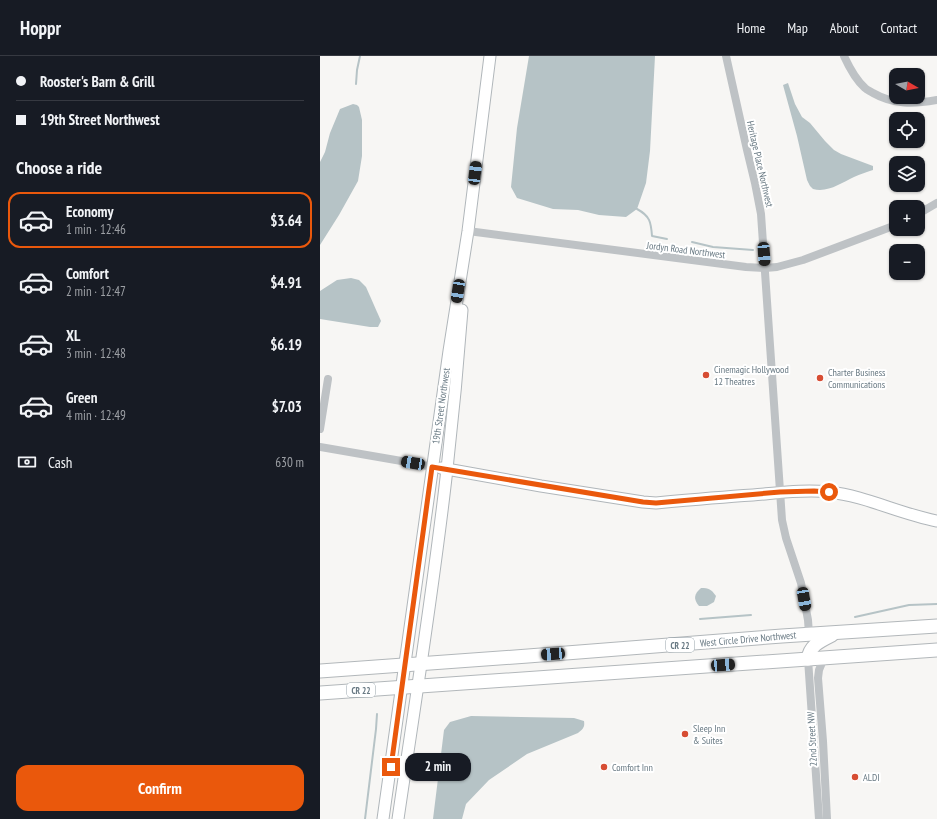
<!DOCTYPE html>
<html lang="en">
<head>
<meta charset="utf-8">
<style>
  body { margin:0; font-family:"PT Sans Narrow",sans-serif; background:#20242c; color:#f1f3f6; height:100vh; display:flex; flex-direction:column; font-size:15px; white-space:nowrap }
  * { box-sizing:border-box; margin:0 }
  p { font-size:13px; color:#9ea1a6 }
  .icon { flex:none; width:22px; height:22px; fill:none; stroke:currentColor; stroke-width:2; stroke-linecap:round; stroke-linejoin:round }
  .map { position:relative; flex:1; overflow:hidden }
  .sheet { display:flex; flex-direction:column; background:#171b24; width:320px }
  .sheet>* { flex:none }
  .banner { display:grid; align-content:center; height:88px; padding:0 16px; background:#171b24 }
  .needle { width:26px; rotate:99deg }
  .tools { position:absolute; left:569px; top:12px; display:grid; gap:8px }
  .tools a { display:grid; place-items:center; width:36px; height:36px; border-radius:8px; background:#171b24; box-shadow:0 1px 3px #0004; font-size:20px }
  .end { position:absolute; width:18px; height:18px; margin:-9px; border:5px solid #ea580c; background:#fff; box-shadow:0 0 0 2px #fff }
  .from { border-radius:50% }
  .bubble { position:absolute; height:28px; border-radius:12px; background:#171b24; box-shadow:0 1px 3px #0004; font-size:13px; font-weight:800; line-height:28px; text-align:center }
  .car { position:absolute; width:12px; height:24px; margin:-12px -6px; border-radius:5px; box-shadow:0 0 3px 1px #0007; background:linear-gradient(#222 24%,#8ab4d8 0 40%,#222 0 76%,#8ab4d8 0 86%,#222 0) }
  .banner b { display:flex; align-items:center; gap:14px; height:38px; font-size:15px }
  .banner b+b { border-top:1px solid #363941 }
  .banner i { width:10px; height:10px; background:#f1f3f6 }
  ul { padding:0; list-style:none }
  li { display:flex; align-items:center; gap:12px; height:56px; margin:0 8px 6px; padding:0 8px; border:2px solid transparent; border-radius:12px }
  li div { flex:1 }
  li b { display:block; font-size:15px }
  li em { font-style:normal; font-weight:800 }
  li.active { border-color:#ea580c }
  li>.icon { width:36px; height:36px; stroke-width:1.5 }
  h2 { padding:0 16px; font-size:18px; line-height:48px }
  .pay { display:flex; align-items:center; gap:10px; height:44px; padding:0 16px; font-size:15px }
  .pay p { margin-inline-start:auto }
  .primary-button { display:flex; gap:8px; margin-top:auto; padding:8px 16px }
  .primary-button a { flex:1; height:46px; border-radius:12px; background:#ea580c; color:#fff; font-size:16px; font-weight:800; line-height:46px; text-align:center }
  header { display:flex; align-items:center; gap:24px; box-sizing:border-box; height:56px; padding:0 20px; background:#171b24; border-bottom:1px solid #363941 }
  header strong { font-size:19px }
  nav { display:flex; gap:22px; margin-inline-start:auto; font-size:14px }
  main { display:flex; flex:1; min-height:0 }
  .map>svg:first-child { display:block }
  .water { fill:#b6c3c6 }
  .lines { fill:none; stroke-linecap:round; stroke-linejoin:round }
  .stream { stroke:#b6c3c6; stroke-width:2 }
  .secondary-casing { stroke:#b0b6ba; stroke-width:13 }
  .primary-casing { stroke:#b2b7ba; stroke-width:15 }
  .street { stroke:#bec2c5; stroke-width:8 }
  .secondary { stroke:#fff; stroke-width:11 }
  .primary { stroke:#fff; stroke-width:13 }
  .route { stroke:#ea580c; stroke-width:5 }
  .poi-dot { fill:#d74d33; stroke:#fff; stroke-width:1.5 }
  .labels { text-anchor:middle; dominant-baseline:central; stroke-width:4; stroke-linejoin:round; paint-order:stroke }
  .shield { fill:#fff; stroke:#95a1a8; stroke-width:1 }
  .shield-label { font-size:9px; font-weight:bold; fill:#687983 }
  .street-label { font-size:10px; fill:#687983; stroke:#fff }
  .poi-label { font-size:10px; fill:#687983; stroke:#fff; text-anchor:start }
</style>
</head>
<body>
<header>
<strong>Hoppr</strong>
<nav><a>Home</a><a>Map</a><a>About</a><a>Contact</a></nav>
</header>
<main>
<section class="sheet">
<div class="banner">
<b><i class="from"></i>Rooster's Barn &amp; Grill</b>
<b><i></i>19th Street Northwest</b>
</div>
<h2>Choose a ride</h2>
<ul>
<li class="active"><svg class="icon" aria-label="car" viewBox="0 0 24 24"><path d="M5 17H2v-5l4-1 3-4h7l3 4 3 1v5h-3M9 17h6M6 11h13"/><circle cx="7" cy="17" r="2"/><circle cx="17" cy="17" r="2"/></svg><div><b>Economy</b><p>1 min · 12:46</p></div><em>$3.64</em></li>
<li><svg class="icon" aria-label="car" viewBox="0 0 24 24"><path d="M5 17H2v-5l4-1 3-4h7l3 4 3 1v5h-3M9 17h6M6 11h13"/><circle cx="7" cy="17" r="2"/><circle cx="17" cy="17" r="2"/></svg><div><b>Comfort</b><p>2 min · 12:47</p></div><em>$4.91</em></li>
<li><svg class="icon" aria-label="car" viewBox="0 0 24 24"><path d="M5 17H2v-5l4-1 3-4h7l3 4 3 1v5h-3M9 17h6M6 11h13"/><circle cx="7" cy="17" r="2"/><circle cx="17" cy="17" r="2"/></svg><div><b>XL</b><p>3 min · 12:48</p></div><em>$6.19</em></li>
<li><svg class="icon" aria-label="car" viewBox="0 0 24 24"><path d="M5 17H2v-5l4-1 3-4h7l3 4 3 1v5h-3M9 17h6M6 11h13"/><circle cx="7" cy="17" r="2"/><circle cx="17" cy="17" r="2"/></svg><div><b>Green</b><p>4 min · 12:49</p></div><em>$7.03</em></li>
</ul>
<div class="pay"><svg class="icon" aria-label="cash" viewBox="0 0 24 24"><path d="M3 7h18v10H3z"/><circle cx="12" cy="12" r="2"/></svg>Cash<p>630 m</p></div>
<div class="primary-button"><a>Confirm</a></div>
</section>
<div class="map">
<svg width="617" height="763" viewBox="0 0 617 763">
  <rect width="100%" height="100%" fill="#f7f6f4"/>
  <g class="water">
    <polygon points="209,0 335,0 330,95 326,127 317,153 306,161 279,159 258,154 233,153 197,142 191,131 197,72"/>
    <path d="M468,27L475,48L482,61L490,67L505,85L514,94L521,98L553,110V114C547,116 540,118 534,121C521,127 508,137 493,133L490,130L487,124L477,80L463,29Z"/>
    <polygon points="33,48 37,49 39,51 42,64 42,100 38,125 19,159 0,189 0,106 5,96 10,77 20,53"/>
    <polygon points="31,222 39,224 46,231 61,265 58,271 50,271 0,263 0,235 17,224"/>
    <path d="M381,532C389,532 391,533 396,540L394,546L387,550H379C373,543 374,538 381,532Z"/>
    <path d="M151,660L254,662L264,665C265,671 263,673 258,677L207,698L169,724L146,748L142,763H113L124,674L130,666Z"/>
  </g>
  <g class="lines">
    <g class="stream">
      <polyline points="36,28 37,14 40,0"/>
      <path d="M317,153C330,160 331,166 332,180L347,183"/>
      <polyline points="372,186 393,191 433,194"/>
      <polyline points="535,561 589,549 617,548"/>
      <polyline points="380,563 431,559"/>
      <polyline points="45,763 56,673 57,658"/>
    </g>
    <g class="secondary-casing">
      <g id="secondary">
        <path d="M121,412L221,430L323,446L336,447C368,444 401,441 433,439C458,437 484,433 509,436C546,440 580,458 617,465"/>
        <polyline points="63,763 129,295 148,175 170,0"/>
        <path d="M78,763C95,647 114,530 127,413C133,360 138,307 142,254"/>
      </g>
    </g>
    <g class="primary-casing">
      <g id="primary">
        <path d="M488,603C490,589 500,585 512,579"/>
        <polyline points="0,615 208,600 462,580 617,570"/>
        <polyline points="0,637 617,594"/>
      </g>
    </g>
    <g class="street">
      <polyline points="406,0 427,94 435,127 441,158 462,464 466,482 481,527 488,564 489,578"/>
      <path d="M524,0C529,11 535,23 545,32C547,34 550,35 553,37C574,49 594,48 617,44"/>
      <polyline points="598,158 617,147"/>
      <polyline points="148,175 426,211 445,212 457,211 483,204 576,169"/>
      <polyline points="0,373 8,323"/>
      <polyline points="0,391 93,407 112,411"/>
      <polyline points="504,602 499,614 498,622 503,685 507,763"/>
      <polyline points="488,603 499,763"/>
    </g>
    <use href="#secondary" class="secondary"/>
    <use href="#primary" class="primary"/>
  </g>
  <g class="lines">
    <polyline class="route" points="71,711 112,411 323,446 336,447 460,436 494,435 509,436"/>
  </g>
  <g class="poi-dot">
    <circle cx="386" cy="319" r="4"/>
    <circle cx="500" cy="322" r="4"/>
    <circle cx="365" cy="678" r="4"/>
    <circle cx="284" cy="711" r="4"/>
    <circle cx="535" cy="721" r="4"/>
  </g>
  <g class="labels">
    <g class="shield">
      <rect x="346" y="582" width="28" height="14" rx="3"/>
      <rect x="27" y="627" width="28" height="14" rx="3"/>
    </g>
    <g class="shield-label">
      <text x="360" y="589">CR 22</text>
      <text x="41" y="634">CR 22</text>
    </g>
    <g class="street-label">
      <text transform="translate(440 108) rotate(77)">Heritage Place Northwest</text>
      <text transform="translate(366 194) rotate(7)">Jordyn Road Northwest</text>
      <text transform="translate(121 350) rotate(-82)">19th Street Northwest</text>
      <text transform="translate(428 583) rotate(-5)">West Circle Drive Northwest</text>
      <text transform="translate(492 683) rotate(-93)">22nd Street NW</text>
    </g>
    <g class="poi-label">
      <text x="394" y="313">Cinemagic Hollywood<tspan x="394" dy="12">12 Theatres</tspan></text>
      <text x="508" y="316">Charter Business<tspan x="508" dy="12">Communications</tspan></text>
      <text x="373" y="672">Sleep Inn<tspan x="373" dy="12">&amp; Suites</tspan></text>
      <text x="292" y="711">Comfort Inn</text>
      <text x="543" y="721">ALDI</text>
    </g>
  </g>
</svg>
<div class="tools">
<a><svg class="needle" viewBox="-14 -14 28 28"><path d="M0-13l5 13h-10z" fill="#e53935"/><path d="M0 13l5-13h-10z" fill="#9ea1a6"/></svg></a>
<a><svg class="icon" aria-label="locate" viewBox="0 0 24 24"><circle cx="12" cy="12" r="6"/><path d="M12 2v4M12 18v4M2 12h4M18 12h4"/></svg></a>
<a><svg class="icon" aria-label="layers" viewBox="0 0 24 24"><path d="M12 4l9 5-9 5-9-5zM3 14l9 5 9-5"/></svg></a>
<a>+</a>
<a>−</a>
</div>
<i class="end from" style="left:509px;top:436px"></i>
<i class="end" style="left:71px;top:711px"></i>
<div class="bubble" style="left:85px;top:697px;width:66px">2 min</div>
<i class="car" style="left:155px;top:117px;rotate:7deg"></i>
<i class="car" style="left:444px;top:198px;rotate:176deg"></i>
<i class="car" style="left:138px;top:235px;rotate:189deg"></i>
<i class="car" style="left:93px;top:407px;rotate:280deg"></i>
<i class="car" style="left:484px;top:543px;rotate:170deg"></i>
<i class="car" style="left:233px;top:598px;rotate:266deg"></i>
<i class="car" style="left:403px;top:609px;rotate:86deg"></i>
</div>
</main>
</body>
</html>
